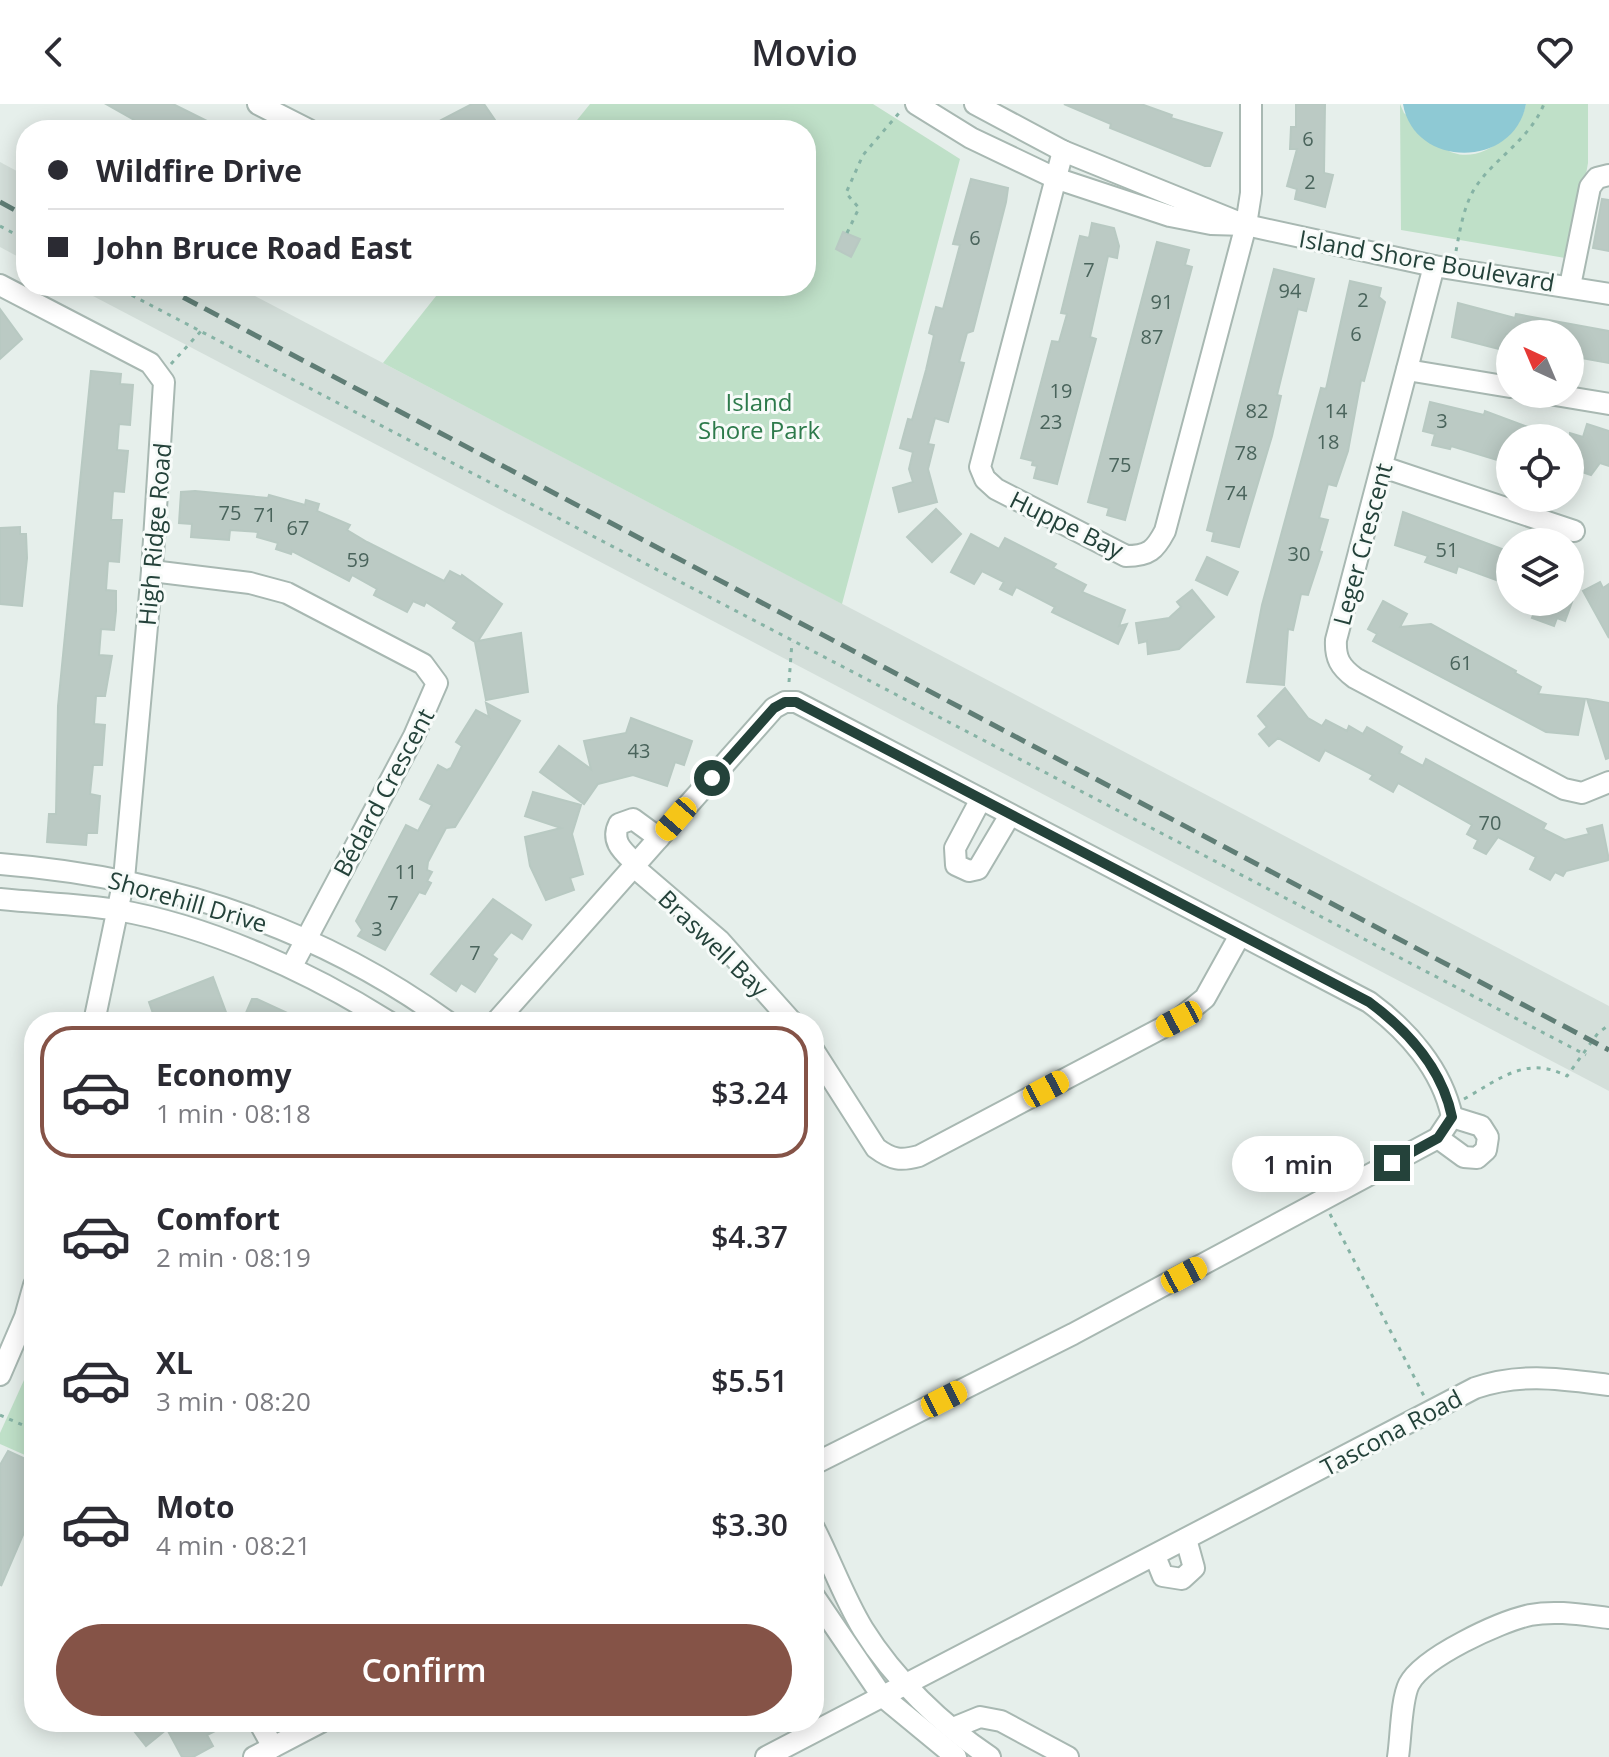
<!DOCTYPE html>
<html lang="en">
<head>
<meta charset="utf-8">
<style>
  body { margin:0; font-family:"Open Sans",sans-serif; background:#f2f2f3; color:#2b2b33; height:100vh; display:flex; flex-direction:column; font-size:30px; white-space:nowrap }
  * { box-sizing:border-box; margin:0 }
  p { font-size:26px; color:#7c7c81 }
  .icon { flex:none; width:44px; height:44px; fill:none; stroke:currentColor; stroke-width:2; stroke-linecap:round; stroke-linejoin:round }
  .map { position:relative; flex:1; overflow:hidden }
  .panel { position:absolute; left:24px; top:908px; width:800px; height:720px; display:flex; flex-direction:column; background:#fff; border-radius:32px; box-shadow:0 4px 20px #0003 }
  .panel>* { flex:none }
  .guide { position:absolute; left:16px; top:16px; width:800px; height:176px; border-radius:32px; box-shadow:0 4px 20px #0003; display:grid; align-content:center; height:176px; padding:0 32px; background:#fff }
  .needle { width:52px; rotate:316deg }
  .buttons { position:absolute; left:1496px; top:216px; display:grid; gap:16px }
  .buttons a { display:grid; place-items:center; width:88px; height:88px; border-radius:50%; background:#fff; box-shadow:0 4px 20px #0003; font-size:40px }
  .end { position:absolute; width:36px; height:36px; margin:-18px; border:10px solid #24423a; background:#fff; box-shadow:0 0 0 4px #fff }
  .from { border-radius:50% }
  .bubble { position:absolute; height:56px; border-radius:28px; background:#fff; box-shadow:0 4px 20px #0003; font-size:26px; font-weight:600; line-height:56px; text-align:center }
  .car { position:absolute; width:24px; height:48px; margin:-24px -12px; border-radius:10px; box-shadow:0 0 6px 2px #0007; background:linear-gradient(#f5c518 24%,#345 0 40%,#f5c518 0 76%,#345 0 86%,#f5c518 0) }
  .guide b { display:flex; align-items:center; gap:28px; height:76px; font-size:30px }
  .guide b+b { border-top:2px solid #e1e1e2 }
  .guide i { width:20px; height:20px; background:#2b2b33 }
  ul { padding:14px 0 0; list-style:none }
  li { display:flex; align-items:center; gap:24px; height:132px; margin:0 16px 12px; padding:0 16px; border:4px solid transparent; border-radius:32px }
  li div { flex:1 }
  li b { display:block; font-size:30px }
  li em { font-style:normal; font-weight:600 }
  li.on { border-color:#855347 }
  li>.icon { width:72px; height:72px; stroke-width:1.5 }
  .button { display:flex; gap:16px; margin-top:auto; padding:16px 32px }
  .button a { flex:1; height:92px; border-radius:48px; background:#855347; color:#fff; font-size:32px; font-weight:600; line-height:92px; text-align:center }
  header { display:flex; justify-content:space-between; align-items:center; height:104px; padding:0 32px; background:#fff; font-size:36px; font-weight:600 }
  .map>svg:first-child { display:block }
  .built { fill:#d4dfda }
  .green { fill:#bfe0c8 }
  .water { fill:#8ec9d4 }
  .building { fill:#bbcac4; stroke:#b8c9c2; stroke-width:2 }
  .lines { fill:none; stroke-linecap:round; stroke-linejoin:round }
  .minor-casing { stroke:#a8b8b2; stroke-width:24 }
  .path { stroke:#86b3a5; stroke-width:3; stroke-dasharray:4 6; stroke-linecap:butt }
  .minor { stroke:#fff; stroke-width:20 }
  .rail { stroke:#5f7d75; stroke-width:5; stroke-dasharray:16 8; stroke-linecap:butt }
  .route { stroke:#24423a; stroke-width:10 }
  .labels { text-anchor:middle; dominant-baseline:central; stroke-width:6; stroke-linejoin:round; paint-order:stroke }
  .number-label { font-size:20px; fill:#4a645c }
  .street-label { font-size:24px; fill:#24423a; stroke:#f7fbf9 }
  .park-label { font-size:24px; fill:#2d7a4b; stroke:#f7fbf9 }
</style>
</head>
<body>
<header><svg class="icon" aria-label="back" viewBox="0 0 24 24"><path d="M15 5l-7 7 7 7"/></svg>Movio<svg class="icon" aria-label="heart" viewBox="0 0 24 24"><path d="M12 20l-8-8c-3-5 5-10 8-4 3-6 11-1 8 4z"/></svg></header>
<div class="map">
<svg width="1609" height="1653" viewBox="0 0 1609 1653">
  <rect width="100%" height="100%" fill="#e6efeb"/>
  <g class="built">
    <polygon points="0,58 26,72 26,157 0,143"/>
    <polygon points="74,182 236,182 383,259 1609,902 1609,987"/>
  </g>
  <g class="green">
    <polygon points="590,0 873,0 960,55 842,500 383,259 444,182 806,182 806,26 569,26"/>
    <path d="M1400,0L1404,9C1415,18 1441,46 1454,49C1483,59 1521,27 1526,0H1588V59L1571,155L1401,126Z"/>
    <polygon points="34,1254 34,1355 0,1340 0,1329"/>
  </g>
  <path class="water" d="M1403,0H1526C1514,65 1414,65 1403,0Z"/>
  <g class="building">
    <polygon points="106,0 173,0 225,26 152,26"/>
    <polygon points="472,0 484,0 495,16 481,26 468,26 464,20 448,26 441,16"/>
    <polygon points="1064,0 1141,0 1172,11 1171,14 1222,29 1210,62 1205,62 1110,24 1111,20"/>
    <polygon points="1296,0 1325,0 1324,69 1333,71 1325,103 1295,95 1297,85 1287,82 1297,45 1290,45 1291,23 1296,23"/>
    <polygon points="971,75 1008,84 1006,98 973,227 967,229 959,258 964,259 948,318 935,314 928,340 934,341 928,365 937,398 899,408 893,384 913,378 909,365 913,348 900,344 908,315 912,316 926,266 934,231 929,229 936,203 943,205 960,141 953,140"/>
    <polygon points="1602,95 1609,96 1609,147 1593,144"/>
    <polygon points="1092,119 1114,124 1119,142 1117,154 1108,152 1090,233 1096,235 1057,380 1034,374 1037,362 1032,361 1033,357 1021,354 1052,237 1059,238 1067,210 1061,209 1080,132 1089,134"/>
    <polygon points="843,128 860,135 851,153 836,145"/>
    <polygon points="1157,138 1189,146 1185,161 1192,163 1125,416 1107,411 1109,404 1088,398"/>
    <polygon points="1274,165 1314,175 1306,207 1298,205 1277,291 1281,292 1272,332 1239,443 1212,437 1214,428 1207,426"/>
    <polygon points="1350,177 1381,184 1379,193 1385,198 1364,277 1361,276 1348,347 1336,382 1328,380 1319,414 1328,416 1319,447 1322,448 1308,491 1301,490 1293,526 1288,525 1284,581 1247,578 1262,501 1321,284 1326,285"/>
    <polygon points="1458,199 1515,214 1516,210 1609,227 1609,259 1570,252 1572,230 1506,230 1503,246 1452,233"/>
    <polygon points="0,205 22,235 0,255"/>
    <polygon points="91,267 121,270 120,280 133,281 130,321 119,320 117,346 128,347 124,388 113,387 111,416 122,416 119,458 108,457 106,486 116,487 116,507 114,526 101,525 99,551 112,552 105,592 96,592 94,620 105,621 102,661 93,661 90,690 100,692 97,729 87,729 86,741 47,738 49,710 56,710 58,602"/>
    <polygon points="1430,298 1484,311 1485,307 1557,334 1510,334 1507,359 1451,342 1450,345 1432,341 1435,330 1423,327"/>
    <polygon points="1587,320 1609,327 1609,362 1600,359 1591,371 1570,364 1570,329 1583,333"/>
    <polygon points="195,387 268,394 269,391 305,401 306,396 319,400 317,407 350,421 347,426 367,438 444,477 450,467 461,473 462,471 502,500 478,537 521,529 528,588 486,596 475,538 453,524 457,518 426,498 424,502 413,497 407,508 374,491 377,485 352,471 349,477 292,447 291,450 276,445 278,439 257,433 258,428 230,426 229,436 191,433 192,420 179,419 181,388"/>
    <polygon points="936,405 961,430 932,458 907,433"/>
    <polygon points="1403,408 1510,448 1510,481 1458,462 1456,469 1425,458 1428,452 1395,441"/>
    <polygon points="20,423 20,430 26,430 27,454 22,502 0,500 0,424"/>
    <polygon points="971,430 999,445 1005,434 1056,460 1053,464 1086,481 1082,488 1125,506 1119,522 1127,520 1118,540 1052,508 1055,503 1016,483 1012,491 1000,485 1004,478 982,467 974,480 951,468"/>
    <polygon points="1207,453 1238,468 1227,491 1196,476"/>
    <polygon points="1600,478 1603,484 1609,480 1609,534 1583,487"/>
    <polygon points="1192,486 1214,513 1179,545 1148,550 1147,537 1139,539 1136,519 1169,514 1181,503 1177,498"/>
    <polygon points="1383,497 1407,510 1400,523 1431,520 1516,567 1515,569 1541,583 1538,590 1585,595 1578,631 1546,628 1373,537 1377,530 1368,525"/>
    <polygon points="1538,498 1572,498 1565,517 1557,514 1554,522 1532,514"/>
    <polygon points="1285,584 1308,614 1322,622 1326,616 1347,627 1349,622 1363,630 1367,623 1402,643 1399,649 1423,662 1426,655 1546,720 1543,725 1565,736 1589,730 1587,725 1602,721 1609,756 1566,767 1563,772 1555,768 1550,776 1530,765 1536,753 1498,733 1486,750 1474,744 1478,736 1467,730 1472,721 1398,679 1393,688 1370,675 1373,671 1325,646 1319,657 1278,634 1269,642 1259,630 1267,623 1258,612"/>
    <polygon points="1587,595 1609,599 1609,654 1606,655"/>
    <polygon points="486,599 520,617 455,723 446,724 428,758 427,766 432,768 427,777 431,779 425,790 419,788 385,846 358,832 362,826 356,817 406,721 418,727 432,701 420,695 438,661 447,666 451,664 462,642 456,638 476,606 489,613"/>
    <polygon points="631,614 692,637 684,661 675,658 667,682 633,671 598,680 584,700 540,668 559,642 591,665 584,637 626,629"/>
    <polygon points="533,688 581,701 572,730 583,770 570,774 574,786 546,796 530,762 525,733 561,724 525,712"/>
    <polygon points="493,795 531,821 522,835 511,828 492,851 497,855 475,888 461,879 456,887 431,870"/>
    <polygon points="213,873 227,911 208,918 156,918 149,898"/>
    <polygon points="252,895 257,895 307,918 242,918"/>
    <polygon points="8,1347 34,1359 34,1380 25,1397 30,1399 26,1407 32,1410 1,1482 0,1361"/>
    <polygon points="127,1618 233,1618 207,1631 213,1642 193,1653 182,1653 167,1625 146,1642"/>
  </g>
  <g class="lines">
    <g class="minor-casing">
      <g id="minor">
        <polyline points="258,0 309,26"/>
        <polyline points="916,0 971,34 1055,74 1170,112 1211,120 1246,121 1434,162 1609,190"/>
        <polyline points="975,0 1063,47 1238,118"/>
        <path d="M1063,47L980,363L985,375L996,385L1126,452C1149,452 1155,446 1165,427L1246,121L1251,89V0"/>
        <path d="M1434,162L1336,536C1335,554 1340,563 1355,574L1564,685L1582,689L1609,678"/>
        <polyline points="0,181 150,259 164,278 152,467 124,775 94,918"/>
        <polyline points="1570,182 1590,83 1597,74 1609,71"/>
        <polyline points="1407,266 1510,283"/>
        <polyline points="1549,290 1609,300"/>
        <polyline points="1383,363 1574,427"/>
        <polyline points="152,467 250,479 287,489 423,560 437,579 414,632 292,862"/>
        <polyline points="981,695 955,744 956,761 969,767 978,765 1010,711"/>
        <path d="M0,760C164,773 314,821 448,918"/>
        <path d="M636,760C624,748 610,738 619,720L633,715L659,734"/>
        <polyline points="634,763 719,836 792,918"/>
        <path d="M0,795C39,799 79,800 117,806C210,822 310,868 389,918"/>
        <path d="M496,918L774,604L785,598H796L1369,898C1407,926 1442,965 1452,1013"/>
        <path d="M814,947L876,1044C892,1056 901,1057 919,1052L1179,915L1205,894L1240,831"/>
        <polyline points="1438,1034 1464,1053 1477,1054 1486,1046 1488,1033 1481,1022 1452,1013"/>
        <polyline points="0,1271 25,1213 34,1181"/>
        <polyline points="814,1360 1073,1230 1438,1034 1452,1013"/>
        <path d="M814,1424C831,1457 844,1494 863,1525C894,1575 942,1621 990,1653"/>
        <polyline points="1155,1452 1163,1472 1182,1475 1194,1464 1186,1435"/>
        <polyline points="814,1492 882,1592 956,1653"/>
        <polyline points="259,1618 273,1643"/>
        <polyline points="953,1624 980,1613 1001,1617 1068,1653"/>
        <polyline points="254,1653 321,1618"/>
        <path d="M766,1653L1475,1284C1521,1268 1562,1275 1609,1281"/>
        <path d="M1398,1653C1401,1634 1401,1596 1409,1580C1423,1553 1499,1518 1530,1511C1556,1506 1583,1511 1609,1514"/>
      </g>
    </g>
    <g class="path">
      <polyline points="0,122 26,136"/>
      <polyline points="847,129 859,104 846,89 863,51 899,9"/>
      <path d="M1456,147C1459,131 1462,113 1468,98C1482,60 1527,42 1544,0"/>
      <polyline points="114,182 1586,951"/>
      <polyline points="171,260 201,227"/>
      <polyline points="789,578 792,538"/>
      <path d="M1464,995C1500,975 1526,951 1567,972L1598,929L1609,921"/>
      <polyline points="1330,1110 1424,1292"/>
      <polyline points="0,1311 34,1326"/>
    </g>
    <use href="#minor" class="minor"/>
    <g class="rail">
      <polyline points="0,98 26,112"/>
      <polyline points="162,182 1609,946"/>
    </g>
  </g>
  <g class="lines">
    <path class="route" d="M712,674L774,604L785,598H796L1369,898C1407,926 1442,964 1452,1013L1438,1034L1392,1059"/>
  </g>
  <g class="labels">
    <g class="number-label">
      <text x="1308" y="34">6</text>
      <text x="1310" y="77">2</text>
      <text x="975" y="133">6</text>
      <text x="1089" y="165">7</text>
      <text x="1290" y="186">94</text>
      <text x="1363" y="195">2</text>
      <text x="1162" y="197">91</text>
      <text x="1356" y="229">6</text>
      <text x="1152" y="232">87</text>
      <text x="1061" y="286">19</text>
      <text x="1257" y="306">82</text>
      <text x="1336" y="306">14</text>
      <text x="1442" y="316">3</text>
      <text x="1051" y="317">23</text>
      <text x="1328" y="337">18</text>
      <text x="1246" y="348">78</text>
      <text x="1120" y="360">75</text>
      <text x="1236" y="388">74</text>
      <text x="230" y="408">75</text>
      <text x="265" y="410">71</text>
      <text x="298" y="423">67</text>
      <text x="1447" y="445">51</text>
      <text x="1299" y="449">30</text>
      <text x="358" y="455">59</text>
      <text x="1461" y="558">61</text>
      <text x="639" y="646">43</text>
      <text x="1490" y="718">70</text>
      <text x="406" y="767">11</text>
      <text x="393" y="798">7</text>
      <text x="377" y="824">3</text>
      <text x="475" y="848">7</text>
    </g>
    <g class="street-label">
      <text transform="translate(1427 156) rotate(10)">Island Shore Boulevard</text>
      <text transform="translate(1067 420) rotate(26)">Huppe Bay</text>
      <text transform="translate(154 430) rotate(-85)">High Ridge Road</text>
      <text transform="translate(1362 440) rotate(-75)">Leger Crescent</text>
      <text transform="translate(383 688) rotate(-62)">Bédard Crescent</text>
      <text transform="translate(188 797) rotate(16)">Shorehill Drive</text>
      <text transform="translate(714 839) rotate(44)">Braswell Bay</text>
      <text transform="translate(1391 1328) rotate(-28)">Tascona Road</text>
    </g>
    <g class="park-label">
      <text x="759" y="297">Island<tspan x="759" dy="28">Shore Park</tspan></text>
    </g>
  </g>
</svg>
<div class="buttons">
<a><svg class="needle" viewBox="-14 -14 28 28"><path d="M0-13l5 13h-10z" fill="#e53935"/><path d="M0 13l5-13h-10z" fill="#7c7c81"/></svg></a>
<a><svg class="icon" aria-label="locate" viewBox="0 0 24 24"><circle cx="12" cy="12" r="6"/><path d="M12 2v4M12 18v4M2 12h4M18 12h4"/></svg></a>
<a><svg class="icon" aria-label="layers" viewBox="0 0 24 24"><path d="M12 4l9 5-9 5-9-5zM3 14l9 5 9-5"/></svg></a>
</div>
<i class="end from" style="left:712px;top:674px"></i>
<i class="end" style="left:1392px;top:1059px"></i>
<div class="bubble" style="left:1232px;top:1032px;width:132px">1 min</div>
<i class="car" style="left:676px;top:715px;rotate:221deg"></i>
<i class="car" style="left:1179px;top:915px;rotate:242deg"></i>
<i class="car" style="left:1046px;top:985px;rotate:62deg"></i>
<i class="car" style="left:1184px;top:1171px;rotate:62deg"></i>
<i class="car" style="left:944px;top:1295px;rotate:63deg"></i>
<div class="guide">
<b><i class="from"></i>Wildfire Drive</b>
<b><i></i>John Bruce Road East</b>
</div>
<section class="panel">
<ul>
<li class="on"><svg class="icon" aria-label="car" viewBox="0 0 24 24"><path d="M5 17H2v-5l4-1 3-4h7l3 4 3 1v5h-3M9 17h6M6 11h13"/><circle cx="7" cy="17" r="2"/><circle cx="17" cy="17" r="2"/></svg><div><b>Economy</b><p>1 min · 08:18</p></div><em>$3.24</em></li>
<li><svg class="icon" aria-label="car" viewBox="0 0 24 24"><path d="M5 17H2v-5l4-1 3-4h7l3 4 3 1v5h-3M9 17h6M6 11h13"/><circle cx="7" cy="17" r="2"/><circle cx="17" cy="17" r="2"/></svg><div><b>Comfort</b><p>2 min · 08:19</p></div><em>$4.37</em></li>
<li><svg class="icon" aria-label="car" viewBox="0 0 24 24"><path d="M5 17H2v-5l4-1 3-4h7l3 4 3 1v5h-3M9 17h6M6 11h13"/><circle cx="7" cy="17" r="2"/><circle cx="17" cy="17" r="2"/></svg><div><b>XL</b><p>3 min · 08:20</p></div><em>$5.51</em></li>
<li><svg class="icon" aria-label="car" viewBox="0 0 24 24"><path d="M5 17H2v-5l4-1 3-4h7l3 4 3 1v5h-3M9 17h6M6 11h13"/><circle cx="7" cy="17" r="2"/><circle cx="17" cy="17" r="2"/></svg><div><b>Moto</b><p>4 min · 08:21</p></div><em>$3.30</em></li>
</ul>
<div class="button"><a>Confirm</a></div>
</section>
</div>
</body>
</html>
